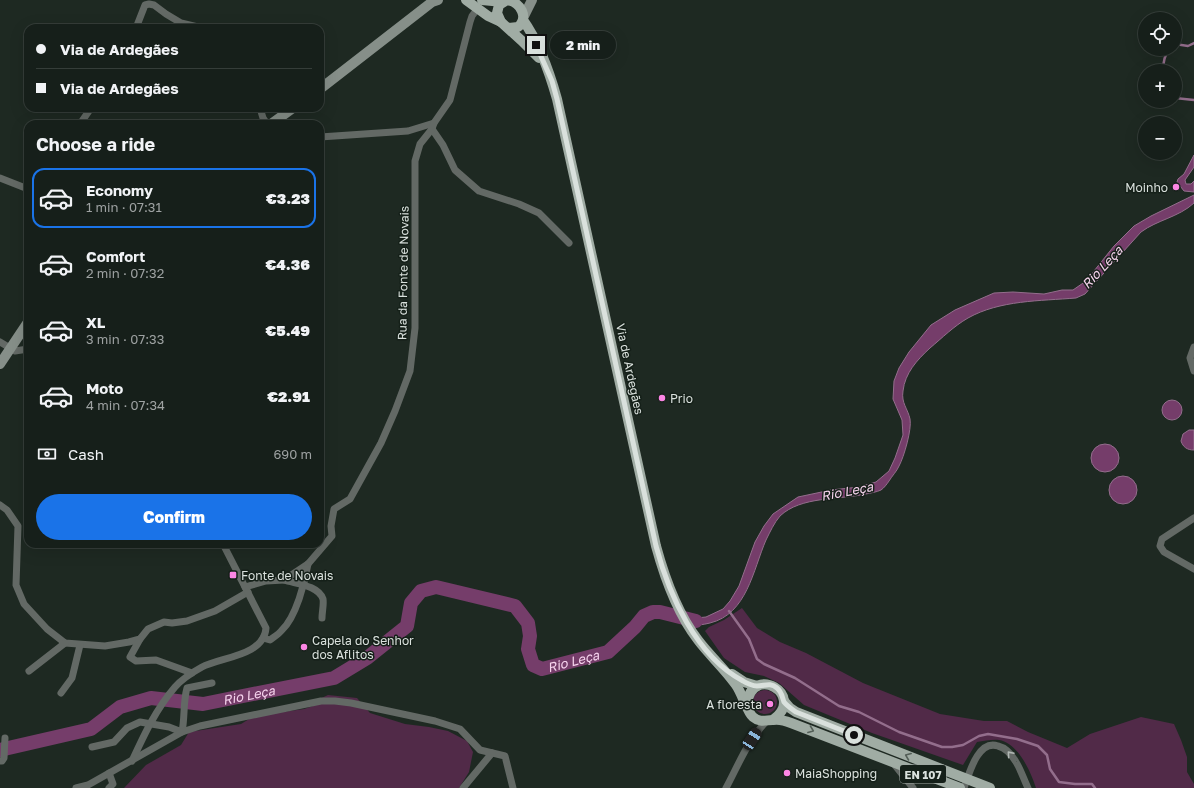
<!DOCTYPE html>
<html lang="en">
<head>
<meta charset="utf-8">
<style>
  body { margin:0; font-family:"Golos Text",sans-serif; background:#1f2723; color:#f1f3f6; height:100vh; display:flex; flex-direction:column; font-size:15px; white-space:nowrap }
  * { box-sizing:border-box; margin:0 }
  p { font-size:13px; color:#9ea2a2 }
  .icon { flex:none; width:22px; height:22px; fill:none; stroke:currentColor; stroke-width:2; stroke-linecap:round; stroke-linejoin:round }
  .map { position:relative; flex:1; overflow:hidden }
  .sheet { position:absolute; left:24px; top:120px; width:300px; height:428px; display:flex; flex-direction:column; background:#161f1a; border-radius:12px; box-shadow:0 4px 16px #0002,0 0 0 1px #353d39 }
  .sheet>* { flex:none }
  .top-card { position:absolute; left:24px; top:24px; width:300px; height:88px; border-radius:12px; box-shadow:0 4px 16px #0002,0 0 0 1px #353d39; display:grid; align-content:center; height:88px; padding:0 12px; background:#161f1a }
  .tools { position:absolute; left:1138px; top:12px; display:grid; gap:8px }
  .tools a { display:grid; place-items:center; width:44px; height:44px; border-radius:50%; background:#161f1a; box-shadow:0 4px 16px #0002,0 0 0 1px #353d39; font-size:20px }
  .end { position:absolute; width:18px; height:18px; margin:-9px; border:5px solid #dae1dd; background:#111; box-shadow:0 0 0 2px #111 }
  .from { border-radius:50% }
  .bubble { position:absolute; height:28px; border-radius:14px; background:#161f1a; box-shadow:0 4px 16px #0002,0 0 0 1px #353d39; font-size:13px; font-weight:800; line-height:28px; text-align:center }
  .car { position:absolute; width:12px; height:24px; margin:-12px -6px; border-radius:5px; box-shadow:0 0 3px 1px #0007; background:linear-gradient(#222 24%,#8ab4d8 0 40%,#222 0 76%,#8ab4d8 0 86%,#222 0) }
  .top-card b { display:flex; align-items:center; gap:14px; height:38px; font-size:15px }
  .top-card b+b { border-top:1px solid #353d39 }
  .top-card i { width:10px; height:10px; background:#f1f3f6 }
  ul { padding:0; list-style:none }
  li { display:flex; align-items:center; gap:12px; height:60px; margin:0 8px 6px; padding:0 4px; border:2px solid transparent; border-radius:12px }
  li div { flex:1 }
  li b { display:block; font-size:15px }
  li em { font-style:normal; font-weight:800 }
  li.current { border-color:#1a73e8 }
  li>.icon { width:36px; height:36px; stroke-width:1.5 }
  h2 { padding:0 12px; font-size:18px; line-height:48px }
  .pay { display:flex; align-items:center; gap:10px; height:44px; padding:0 12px; font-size:15px }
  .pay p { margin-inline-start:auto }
  .action { display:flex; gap:8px; margin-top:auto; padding:8px 12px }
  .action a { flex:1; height:46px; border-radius:24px; background:#1a73e8; color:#fff; font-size:16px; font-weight:800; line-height:46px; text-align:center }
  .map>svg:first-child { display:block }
  .green { fill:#512a48 }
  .water { fill:#753d6a; stroke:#936e8c }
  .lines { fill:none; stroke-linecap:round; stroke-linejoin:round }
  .stream { stroke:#936e8c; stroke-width:2.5 }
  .river { stroke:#753d6a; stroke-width:14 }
  .street { stroke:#636965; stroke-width:7 }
  .secondary { stroke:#868f89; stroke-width:10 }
  .primary { stroke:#a0aca4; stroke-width:10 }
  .oneway { stroke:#545f58 }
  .oneway2 { stroke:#b0b7b3 }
  .route { stroke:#dae1dd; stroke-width:5 }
  .poi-dot { fill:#fc86e4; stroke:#152019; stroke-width:1.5 }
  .labels { text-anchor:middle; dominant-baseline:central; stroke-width:3; stroke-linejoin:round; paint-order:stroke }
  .shield { fill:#152019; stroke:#9fa7a2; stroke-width:1 }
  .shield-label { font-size:11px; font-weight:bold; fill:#dae1dd }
  .poi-label { font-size:12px; fill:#dae1dd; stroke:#152019; text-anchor:start }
  .street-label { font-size:12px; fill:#dae1dd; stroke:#152019 }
  .water-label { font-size:13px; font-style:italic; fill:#f6d3ed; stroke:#152019 }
</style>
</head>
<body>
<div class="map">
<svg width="1194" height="788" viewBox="0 0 1194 788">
  <rect width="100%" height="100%" fill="#1e2922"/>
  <g class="green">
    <path d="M742,608L757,628L780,642L806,653L863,683L940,714L984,721H1007L1028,732L1067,748L1090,734L1141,717L1174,724L1181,740L1187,757V772L1194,784V788H1036C1031,772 1018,743 999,740C993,739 984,741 977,742L963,765L872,733L804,705L779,683L764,676L745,672L724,658L705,631L709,627L724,620Z"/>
    <circle cx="765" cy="702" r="12"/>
    <polygon points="328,695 357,698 370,713 405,724 429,727 448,731 467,741 473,752 469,772 459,788 124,788 146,765 181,745 189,732 241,724 254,716 304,709 313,706 313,702"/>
  </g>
  <g class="water">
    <polygon points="1194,155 1194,167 1185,180 1186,184 1191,184 1194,181 1194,192 1184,191 1177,182 1178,179 1184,174"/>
    <path d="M1194,195V203C1179,217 1157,220 1141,232L1085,294L1076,298C1040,301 1000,300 968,318C954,326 942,338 930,348C917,360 905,373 903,391C901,403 908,409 910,419C912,429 904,457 899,466C897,471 892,476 889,481C887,484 884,488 881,490C877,492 870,493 866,494C839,500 801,496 780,516C774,523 770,532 766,540C753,570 747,614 710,623C703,625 695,625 689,626L682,614L696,618L706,617L723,609L730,601L739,586L755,542L764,526L773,514L798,497L831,490L859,487L876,482L889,471L895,458L903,435L902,420L893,399L894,381L899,368L909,352L931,325L955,310L994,293L1013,292L1044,294L1062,290H1073L1086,281L1114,246L1134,226L1151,216Z"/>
    <circle cx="1172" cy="410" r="10"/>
    <path d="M1189,430H1194V450C1187,450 1183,447 1181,441L1183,434Z"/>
    <circle cx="1105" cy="458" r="14"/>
    <circle cx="1123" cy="490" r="14"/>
  </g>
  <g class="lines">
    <g class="stream">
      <polyline points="1175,44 1188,46 1194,43"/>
      <path d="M1163,71C1163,63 1164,56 1169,49"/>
      <polyline points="1175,98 1194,100"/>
      <polyline points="729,611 749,639 757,659 764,664 795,678 839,706 859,712 899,732 942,747 952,747 963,745 979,736 988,734 1017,739 1038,746 1047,755 1050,769 1059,782 1075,784 1092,784 1095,788"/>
    </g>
    <path class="river" id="s1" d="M0,750L91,729L120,707L151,698L203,704L334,678L367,658L407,626L411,603L421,591L436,587L515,606L528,623L530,636L528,649L533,665L542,669L608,652L635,627L644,616L653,612H660L696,621"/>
    <g class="street">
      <polyline points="136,28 145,5 149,4 154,5 166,14 181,23 202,28"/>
      <polyline points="260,108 263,118 267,124"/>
      <polyline points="80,124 91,108"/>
      <polyline points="432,129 443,145 455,170 479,191 519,204 539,213 569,243"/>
      <polyline points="320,137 408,131 434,123 450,100 470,22 472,16 478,8"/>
      <polyline points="0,178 28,189"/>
      <polyline points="0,342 15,351 28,349"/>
      <polyline points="1194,347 1190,358 1194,371"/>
      <polyline points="0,505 7,510 18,526 16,585 24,604 47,629 65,643 105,646 129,642 140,639 148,629 164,622 172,623 187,621 215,611 248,592"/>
      <polyline points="1194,518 1162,539 1160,546 1164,552 1194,569"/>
      <path d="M284,580C296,584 318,585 323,599C324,604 322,612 322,618"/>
      <polyline points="245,587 266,581 284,580 308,564 332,536 331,526 334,509 350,499 381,443 395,411 410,371 415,328 415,161 420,144 432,129 434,123"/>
      <path d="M263,638L270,640C274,637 279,634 282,630C296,617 305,582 308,564"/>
      <polyline points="140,639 130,657 136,661 156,660 192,673"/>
      <polyline points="29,671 65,643"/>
      <polyline points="61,693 72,678 80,645"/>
      <path d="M92,747L114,742L127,728L140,722L169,727L182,732C185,717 183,702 187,688L212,683"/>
      <polyline points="0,761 2,761 4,758 5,738"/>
      <path d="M132,761C144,735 156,709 175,687C182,679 193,672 202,667C221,657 264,656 266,628L223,544"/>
      <polyline points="894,764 913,788"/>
      <polyline points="109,773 113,784 109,788"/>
      <polyline points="76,788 88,785 182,732 200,726 321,701 335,701 351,703 435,721 460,729 480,750 505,756 513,788"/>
      <polyline points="463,788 492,753"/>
      <path d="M726,788C738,766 748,739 767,721"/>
      <path d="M964,788C969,774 978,739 998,746C1006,748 1012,755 1016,762C1021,770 1024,780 1028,788"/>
    </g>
    <g class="secondary">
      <polyline points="524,16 532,0"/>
      <polyline points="320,89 432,2 438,0"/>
      <polyline points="271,124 293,108"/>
      <polyline points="0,364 28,322"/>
    </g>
    <g class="primary">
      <polyline points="466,0 488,16 501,22"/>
      <polyline points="482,0 503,2"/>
      <path d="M523,20C538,41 550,74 557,99L656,546C665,579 677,613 698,640C710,656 725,669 736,685C742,693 747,712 753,717C760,723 766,720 773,720C779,719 786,721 791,723L960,788"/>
      <path d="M509,28L518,27C529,18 521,2 507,0L499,5L497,13L501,22L522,41L539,58"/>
      <polyline points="732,674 744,682 757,686"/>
      <polyline points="784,701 790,708 796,712 990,788"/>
      <path d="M747,704C752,663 806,695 774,719"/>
    </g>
  </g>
  <defs><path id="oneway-chevron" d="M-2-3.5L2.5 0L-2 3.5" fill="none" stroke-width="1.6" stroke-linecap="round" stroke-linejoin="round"/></defs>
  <g class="oneway">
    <use href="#oneway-chevron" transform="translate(811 730) rotate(21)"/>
    <use href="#oneway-chevron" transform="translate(908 756) rotate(-158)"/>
  </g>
  <use class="oneway2" href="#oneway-chevron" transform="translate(1010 754) rotate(-131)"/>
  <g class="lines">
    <path class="route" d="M536,45L552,81L557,99L656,546C669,595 696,656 743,681C746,683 753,686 757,686C765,686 770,682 777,688C782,692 782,697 784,702C787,706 792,709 796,712L854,735"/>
  </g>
  <g class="poi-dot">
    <circle cx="1176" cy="187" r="4"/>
    <circle cx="662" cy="398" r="4"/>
    <rect x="229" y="571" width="8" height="8" rx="2"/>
    <circle cx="304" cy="647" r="4"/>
    <circle cx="770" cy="704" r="4"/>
    <circle cx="787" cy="773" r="4"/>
  </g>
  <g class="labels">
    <rect class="shield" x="900" y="765" width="46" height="18" rx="3"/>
    <g class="shield-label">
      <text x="923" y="774">EN 107</text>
    </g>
    <g class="poi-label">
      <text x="1168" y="187" text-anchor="end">Moinho</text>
      <text x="670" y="398">Prio</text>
      <text x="241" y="575">Fonte de Novais</text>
      <text x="312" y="640">Capela do Senhor<tspan x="312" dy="14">dos Aflitos</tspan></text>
      <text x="762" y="704" text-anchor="end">A floresta</text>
      <text x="795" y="773">MaiaShopping</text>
    </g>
    <g class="street-label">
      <text transform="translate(403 273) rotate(-89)">Rua da Fonte de Novais</text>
      <text transform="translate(630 369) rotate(78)">Via de Ardegães</text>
    </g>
    <g class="water-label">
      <text transform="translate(1102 267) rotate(-47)">Rio Leça</text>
      <text transform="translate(847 491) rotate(-11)">Rio Leça</text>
      <text stroke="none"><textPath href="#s1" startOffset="680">Rio Leça</textPath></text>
      <text stroke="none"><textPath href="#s1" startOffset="261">Rio Leça</textPath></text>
    </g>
  </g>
</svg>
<div class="tools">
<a><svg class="icon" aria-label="locate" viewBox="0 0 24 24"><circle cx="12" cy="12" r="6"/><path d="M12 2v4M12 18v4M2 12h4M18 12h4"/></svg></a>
<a>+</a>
<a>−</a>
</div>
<i class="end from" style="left:854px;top:735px"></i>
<i class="end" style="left:536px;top:45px"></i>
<div class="bubble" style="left:550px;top:31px;width:66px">2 min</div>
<i class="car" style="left:752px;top:739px;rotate:33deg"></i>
<div class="top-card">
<b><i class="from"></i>Via de Ardegães</b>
<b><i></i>Via de Ardegães</b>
</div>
<section class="sheet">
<h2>Choose a ride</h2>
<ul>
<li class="current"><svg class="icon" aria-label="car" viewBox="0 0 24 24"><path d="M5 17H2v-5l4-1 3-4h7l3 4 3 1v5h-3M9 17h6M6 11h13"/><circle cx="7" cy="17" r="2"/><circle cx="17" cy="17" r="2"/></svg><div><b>Economy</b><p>1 min · 07:31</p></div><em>€3.23</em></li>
<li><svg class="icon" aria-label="car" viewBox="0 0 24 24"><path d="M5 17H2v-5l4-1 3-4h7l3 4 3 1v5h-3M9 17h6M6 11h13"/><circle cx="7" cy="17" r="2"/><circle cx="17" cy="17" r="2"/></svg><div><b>Comfort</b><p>2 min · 07:32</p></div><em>€4.36</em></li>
<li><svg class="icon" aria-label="car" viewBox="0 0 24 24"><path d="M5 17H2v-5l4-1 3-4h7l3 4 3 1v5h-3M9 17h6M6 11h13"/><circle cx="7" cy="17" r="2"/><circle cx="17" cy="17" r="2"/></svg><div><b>XL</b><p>3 min · 07:33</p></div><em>€5.49</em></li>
<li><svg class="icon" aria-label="car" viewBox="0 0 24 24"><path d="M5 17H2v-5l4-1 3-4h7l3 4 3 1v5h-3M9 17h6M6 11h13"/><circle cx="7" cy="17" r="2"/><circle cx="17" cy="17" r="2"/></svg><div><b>Moto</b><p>4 min · 07:34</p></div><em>€2.91</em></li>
</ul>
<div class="pay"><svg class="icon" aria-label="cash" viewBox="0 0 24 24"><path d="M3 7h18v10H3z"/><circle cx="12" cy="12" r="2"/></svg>Cash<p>690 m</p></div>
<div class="action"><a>Confirm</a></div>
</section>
</div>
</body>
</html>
